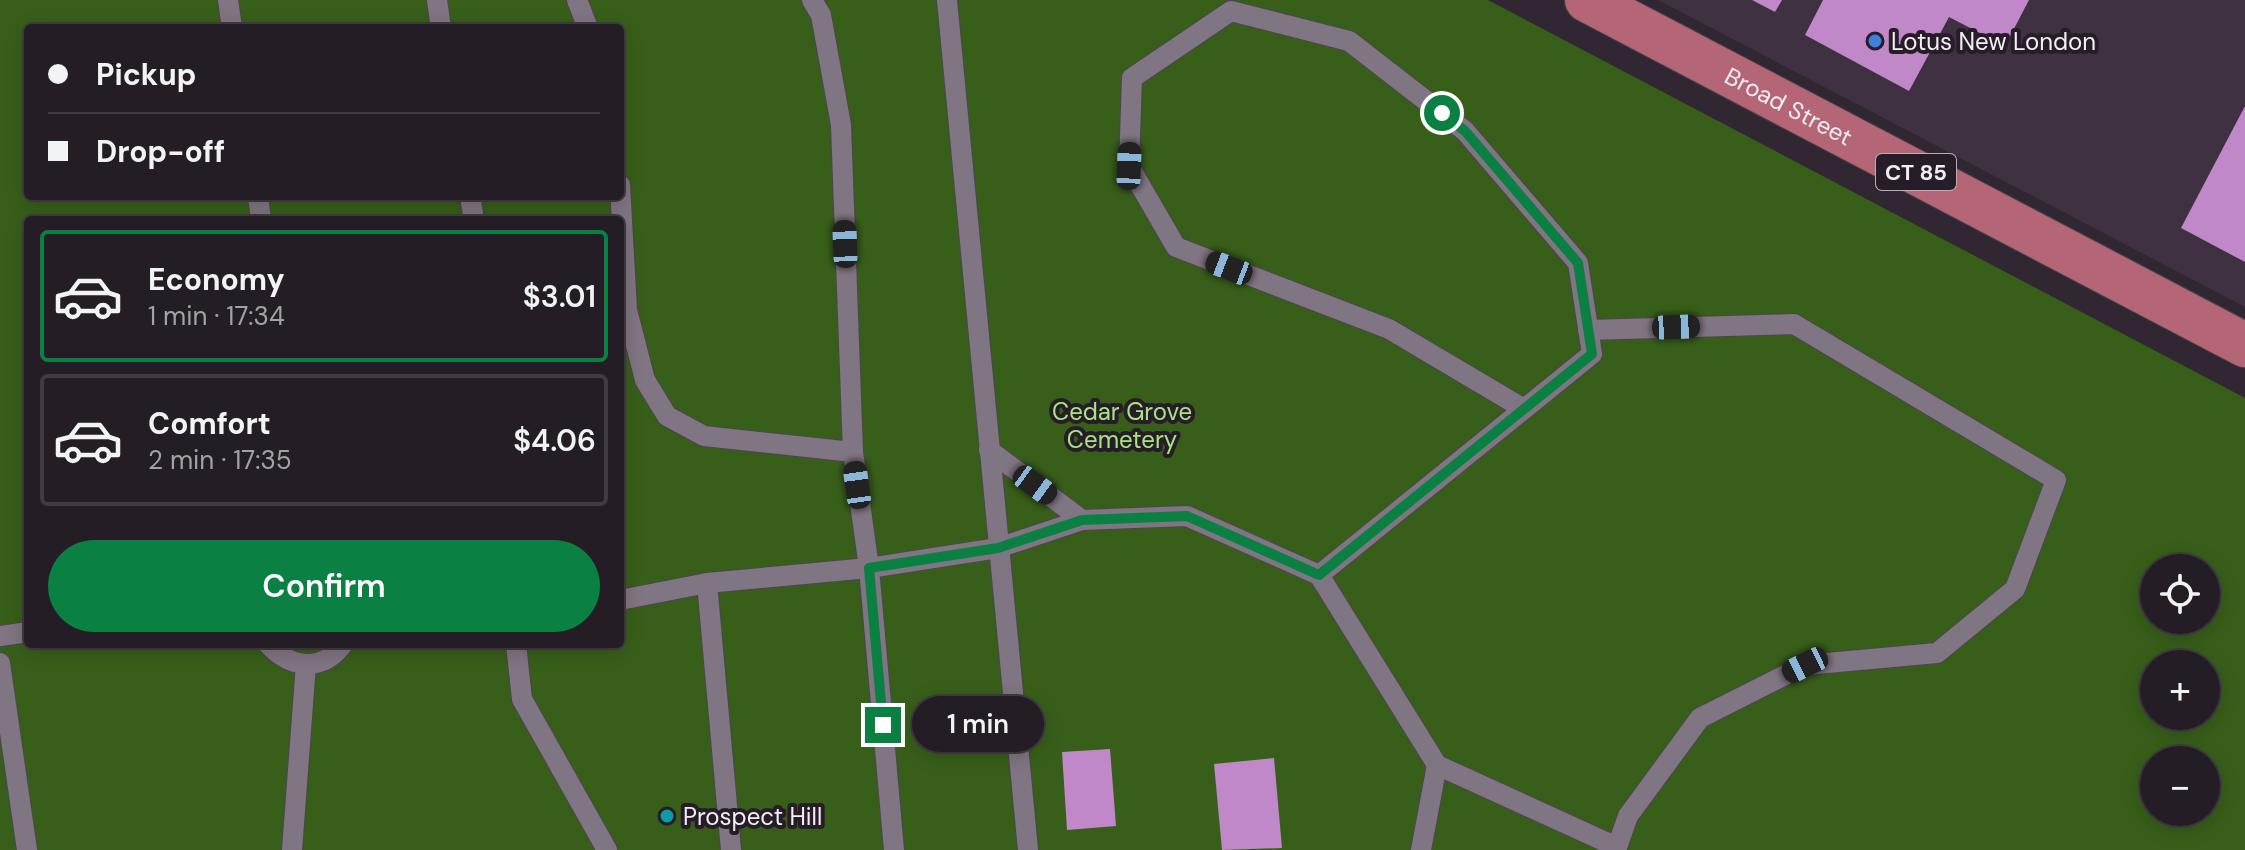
<!DOCTYPE html>
<html lang="en">
<head>
<meta charset="utf-8">
<style>
  body { margin:0; font-family:"DM Sans",sans-serif; background:#2d262e; color:#f1f3f6; height:100vh; display:flex; flex-direction:column; font-size:30px; white-space:nowrap }
  * { box-sizing:border-box; margin:0 }
  p { font-size:26px; color:#a3a2a7 }
  .icon { flex:none; width:44px; height:44px; fill:none; stroke:currentColor; stroke-width:2; stroke-linecap:round; stroke-linejoin:round }
  .map { position:relative; flex:1; overflow:hidden }
  .panel { position:absolute; left:24px; top:216px; width:600px; height:432px; display:flex; flex-direction:column; background:#251d26; border-radius:8px; box-shadow:0 4px 20px #0003,0 0 0 2px #423b43 }
  .panel>* { flex:none }
  .guide { position:absolute; left:24px; top:24px; width:600px; height:176px; border-radius:8px; box-shadow:0 4px 20px #0003,0 0 0 2px #423b43; display:grid; align-content:center; height:176px; padding:0 24px; background:#251d26 }
  .buttons { position:absolute; left:2140px; top:554px; display:grid; gap:16px }
  .buttons a { display:grid; place-items:center; width:80px; height:80px; border-radius:50%; background:#251d26; box-shadow:0 4px 20px #0003,0 0 0 2px #423b43; font-size:40px }
  .end { position:absolute; width:36px; height:36px; margin:-18px; border:10px solid #0b8043; background:#fff; box-shadow:0 0 0 4px #fff }
  .from { border-radius:50% }
  .bubble { position:absolute; height:56px; border-radius:28px; background:#251d26; box-shadow:0 4px 20px #0003,0 0 0 2px #423b43; font-size:26px; font-weight:600; line-height:56px; text-align:center }
  .car { position:absolute; width:24px; height:48px; margin:-24px -12px; border-radius:10px; box-shadow:0 0 6px 2px #0007; background:linear-gradient(#222 24%,#8ab4d8 0 40%,#222 0 76%,#8ab4d8 0 86%,#222 0) }
  .guide b { display:flex; align-items:center; gap:28px; height:76px; font-size:30px }
  .guide b+b { border-top:2px solid #423b43 }
  .guide i { width:20px; height:20px; background:#f1f3f6 }
  ul { padding:14px 0 0; list-style:none }
  li { display:flex; align-items:center; gap:24px; height:132px; margin:0 16px 12px; padding:0 8px; border:4px solid #423b43; border-radius:8px }
  li div { flex:1 }
  li b { display:block; font-size:30px }
  li em { font-style:normal; font-weight:600 }
  li.on { border-color:#0b8043 }
  li>.icon { width:72px; height:72px; stroke-width:1.5 }
  .button { display:flex; gap:16px; margin-top:auto; padding:16px 24px }
  .button a { flex:1; height:92px; border-radius:48px; background:#0b8043; color:#fff; font-size:32px; font-weight:600; line-height:92px; text-align:center }
  .map>svg:first-child { display:block }
  .built { fill:#3f3141 }
  .green { fill:#385f1a; fill-rule:evenodd }
  .building { fill:#c087c9 }
  .lines { fill:none; stroke-linecap:round; stroke-linejoin:round }
  .service-casing { stroke:#4d454e; stroke-width:22 }
  .primary-casing { stroke:#4d454e; stroke-width:46 }
  .service { stroke:#807582; stroke-width:20 }
  .primary { stroke:#b46576; stroke-width:44 }
  .route { stroke:#0b8043; stroke-width:10 }
  .shop-dot { fill:#3f7fe0; stroke:#271d28; stroke-width:3 }
  .culture-dot { fill:#0f9aa8; stroke:#271d28; stroke-width:3 }
  .labels { text-anchor:middle; dominant-baseline:central; stroke-width:8; stroke-linejoin:round; paint-order:stroke }
  .shield { fill:#271d28; stroke:#b6afb7; stroke-width:2 }
  .shield-label { font-size:22px; font-weight:bold; fill:#f3edf4 }
  .poi-label { font-size:24px; fill:#f3edf4; stroke:#271d28; text-anchor:start }
  .street-label { font-size:24px; fill:#f3edf4; stroke:#271d28 }
  .park-label { font-size:24px; fill:#a7e482; stroke:#271d28 }
</style>
</head>
<body>
<div class="map">
<svg width="2245" height="850" viewBox="0 0 2245 850">
  <rect width="100%" height="100%" fill="#312732"/>
  <polygon class="built" points="1658,0 2245,0 2245,307"/>
  <path class="green" d="M0,0H1488L2245,398V850H0ZM28,28H620V196H28ZM28,220H620V644H28ZM2154,568H2206V620H2154ZM2154,664H2206V716H2154ZM2154,760H2206V812H2154Z"/>
  <g class="building">
    <polygon points="1752,0 1782,0 1775,12"/>
    <polygon points="1823,0 2029,0 2005,46 1949,17 1909,91 1805,35"/>
    <polygon points="2245,106 2245,262 2181,228"/>
    <polygon points="1110,749 1116,826 1067,830 1062,752"/>
    <polygon points="1274,758 1282,848 1222,850 1214,764"/>
  </g>
  <g class="lines">
    <g class="service-casing">
      <g id="service">
        <polyline points="228,0 232,28"/>
        <polyline points="437,0 441,28"/>
        <polyline points="577,0 588,28"/>
        <polyline points="947,0 1028,850"/>
        <polyline points="620,185 627,310 645,380 667,416 704,436 853,452"/>
        <polyline points="258,196 261,220"/>
        <polyline points="470,196 474,220"/>
        <polyline points="1588,330 1794,324 2056,480 2015,589 1937,653 1805,665 1700,718 1628,816 1616,850"/>
        <polyline points="1082,520 1187,516 1319,575 1592,354 1578,263 1465,131 1349,41 1231,11 1132,78 1129,166 1176,247 1389,329 1524,409"/>
        <polyline points="1319,575 1437,765 1617,847"/>
        <polyline points="620,600 707,583"/>
        <polyline points="0,636 28,632"/>
        <path d="M268,644C290,668 322,673 343,644"/>
        <polyline points="516,644 522,699 607,850"/>
        <polyline points="0,663 27,850"/>
        <polyline points="292,850 306,664"/>
        <polyline points="731,850 707,583 869,568 853,452 841,125 821,15 812,0"/>
        <polyline points="894,850 869,568 998,548 1082,520 989,450"/>
        <polyline points="1421,850 1437,765"/>
      </g>
    </g>
    <g class="primary-casing">
      <g id="primary">
        <path id="s1" d="M1587,0L2245,345"/>
      </g>
    </g>
    <use href="#service" class="service"/>
    <use href="#primary" class="primary"/>
  </g>
  <g class="lines">
    <polyline class="route" points="883,725 869,568 998,548 1082,520 1187,516 1319,575 1592,354 1578,263 1465,131 1442,113"/>
  </g>
  <circle class="shop-dot" cx="1875" cy="41" r="8"/>
  <circle class="culture-dot" cx="667" cy="816" r="8"/>
  <g class="labels">
    <rect class="shield" x="1876" y="154" width="80" height="36" rx="6"/>
    <g class="shield-label">
      <text x="1916" y="172">CT 85</text>
    </g>
    <g class="poi-label">
      <text x="1891" y="41">Lotus New London</text>
      <text x="683" y="816">Prospect Hill</text>
    </g>
    <g class="street-label">
      <text stroke="none"><textPath href="#s1" startOffset="228">Broad Street</textPath></text>
    </g>
    <g class="park-label">
      <text x="1122" y="411">Cedar Grove<tspan x="1122" dy="28">Cemetery</tspan></text>
    </g>
  </g>
</svg>
<div class="buttons">
<a><svg class="icon" aria-label="locate" viewBox="0 0 24 24"><circle cx="12" cy="12" r="6"/><path d="M12 2v4M12 18v4M2 12h4M18 12h4"/></svg></a>
<a>+</a>
<a>−</a>
</div>
<i class="end from" style="left:1442px;top:113px"></i>
<i class="end" style="left:883px;top:725px"></i>
<div class="bubble" style="left:912px;top:696px;width:132px">1 min</div>
<i class="car" style="left:1129px;top:166px;rotate:2deg"></i>
<i class="car" style="left:845px;top:244px;rotate:358deg"></i>
<i class="car" style="left:1229px;top:268px;rotate:291deg"></i>
<i class="car" style="left:1676px;top:327px;rotate:88deg"></i>
<i class="car" style="left:857px;top:485px;rotate:352deg"></i>
<i class="car" style="left:1035px;top:485px;rotate:126deg"></i>
<i class="car" style="left:1805px;top:665px;rotate:244deg"></i>
<div class="guide">
<b><i class="from"></i>Pickup</b>
<b><i></i>Drop-off</b>
</div>
<section class="panel">
<ul>
<li class="on"><svg class="icon" aria-label="car" viewBox="0 0 24 24"><path d="M5 17H2v-5l4-1 3-4h7l3 4 3 1v5h-3M9 17h6M6 11h13"/><circle cx="7" cy="17" r="2"/><circle cx="17" cy="17" r="2"/></svg><div><b>Economy</b><p>1 min · 17:34</p></div><em>$3.01</em></li>
<li><svg class="icon" aria-label="car" viewBox="0 0 24 24"><path d="M5 17H2v-5l4-1 3-4h7l3 4 3 1v5h-3M9 17h6M6 11h13"/><circle cx="7" cy="17" r="2"/><circle cx="17" cy="17" r="2"/></svg><div><b>Comfort</b><p>2 min · 17:35</p></div><em>$4.06</em></li>
</ul>
<div class="button"><a>Confirm</a></div>
</section>
</div>
</body>
</html>
